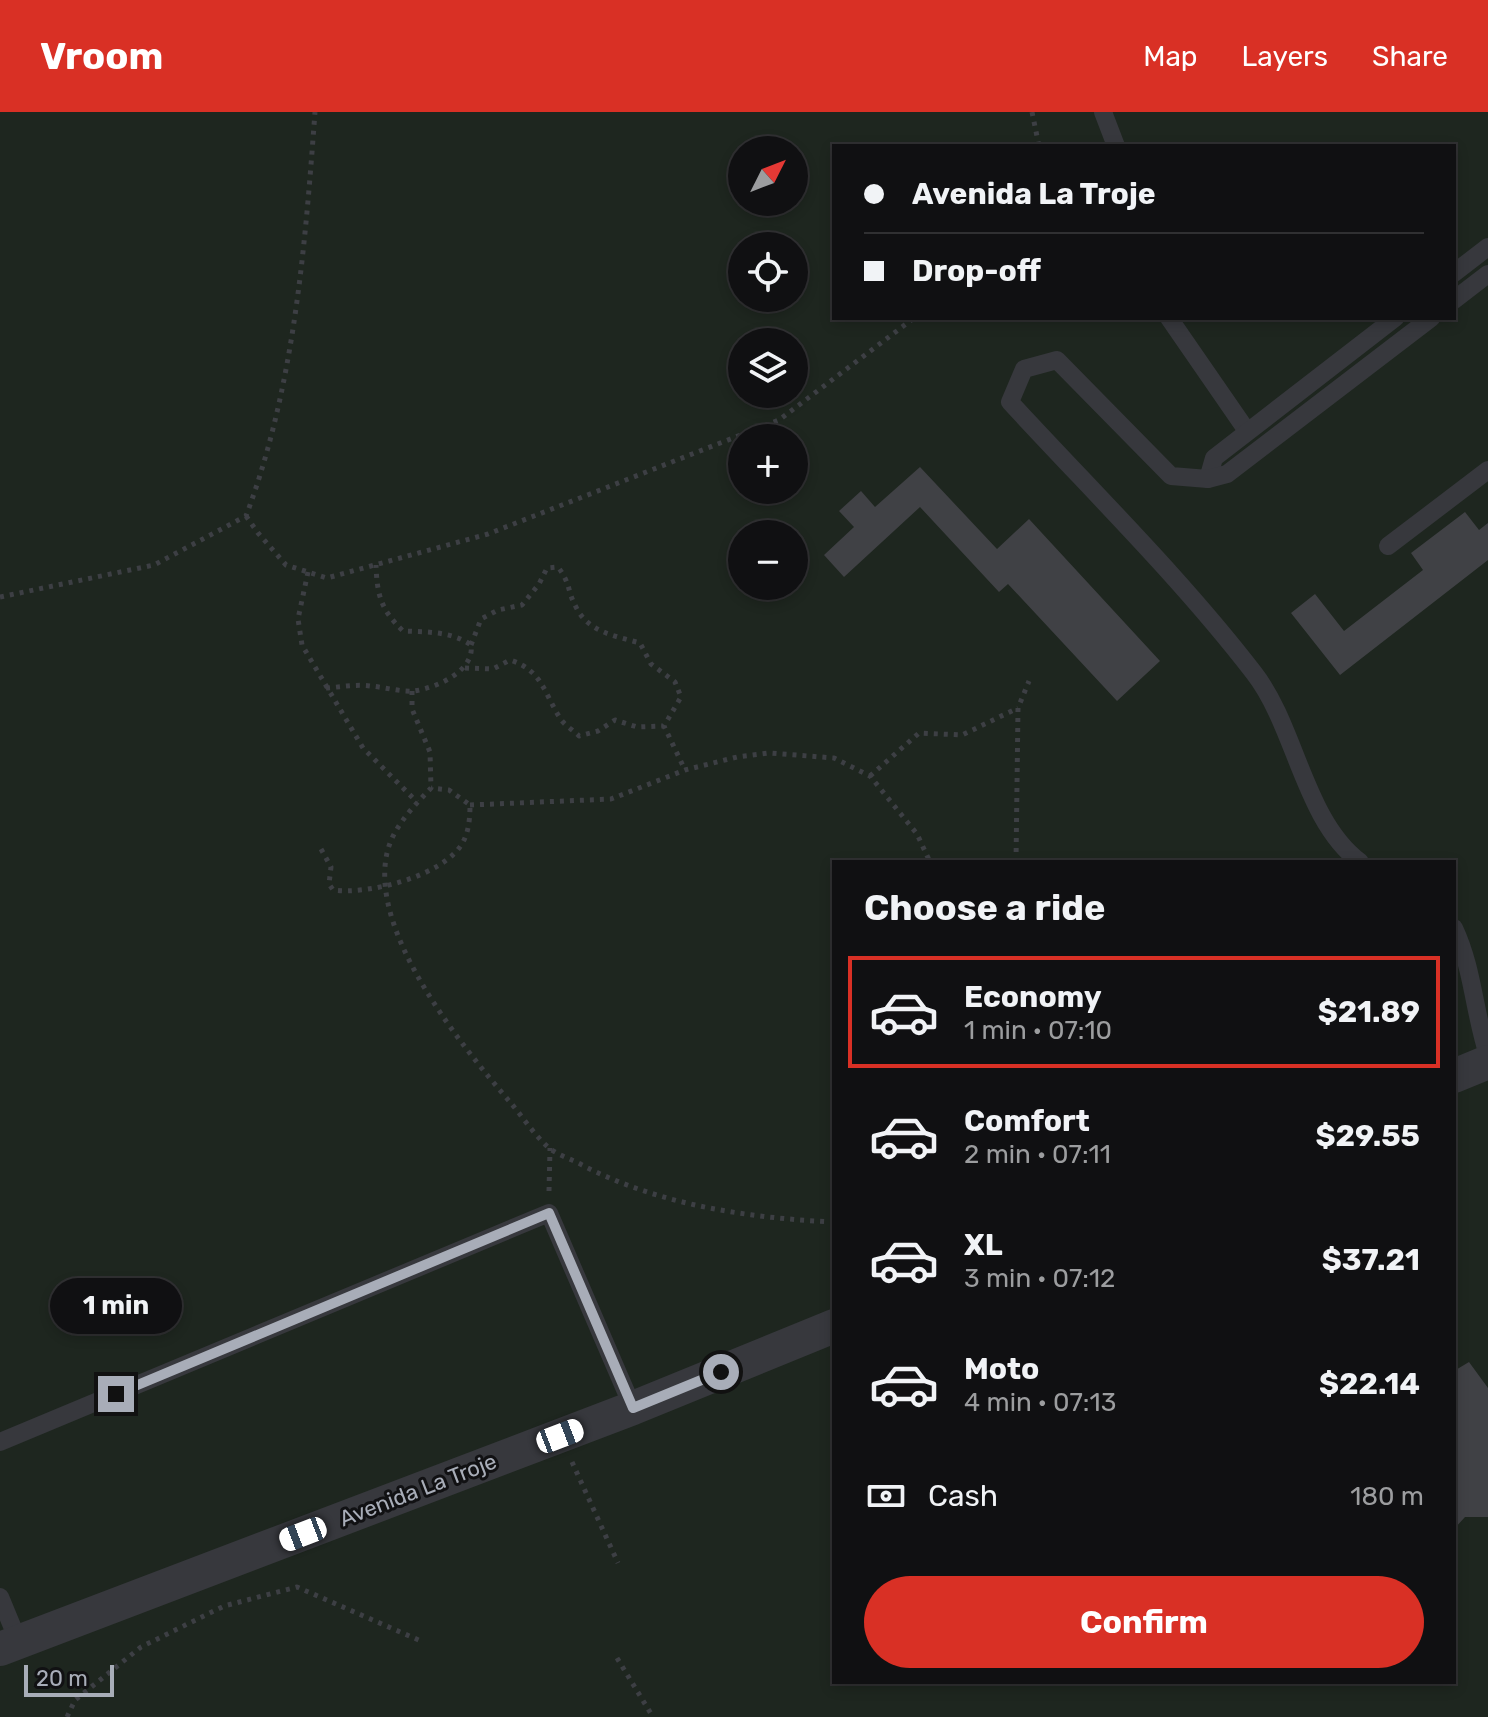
<!DOCTYPE html>
<html lang="en">
<head>
<meta charset="utf-8">
<style>
  body { margin:0; font-family:Rubik,sans-serif; background:#1e1e20; color:#f1f3f6; height:100vh; display:flex; flex-direction:column; font-size:30px; white-space:nowrap }
  * { box-sizing:border-box; margin:0 }
  p { font-size:26px; color:#9c9d9f }
  .icon { flex:none; width:44px; height:44px; fill:none; stroke:currentColor; stroke-width:2; stroke-linecap:round; stroke-linejoin:round }
  .map { position:relative; flex:1; overflow:hidden }
  .drawer { position:absolute; left:832px; top:748px; width:624px; height:824px; display:flex; flex-direction:column; background:#101012; border-radius:0px; box-shadow:0 4px 12px #0003,0 0 0 2px #303032 }
  .drawer>* { flex:none }
  .top-card { position:absolute; left:832px; top:32px; width:624px; height:176px; border-radius:0px; box-shadow:0 4px 12px #0003,0 0 0 2px #303032; display:grid; align-content:center; height:176px; padding:0 32px; background:#101012 }
  .needle { width:52px; rotate:48deg }
  .tools { position:absolute; left:728px; top:24px; display:grid; gap:16px }
  .tools a { display:grid; place-items:center; width:80px; height:80px; border-radius:50%; background:#101012; box-shadow:0 4px 12px #0003,0 0 0 2px #303032; font-size:40px }
  .scale { position:absolute; left:24px; bottom:20px; width:90px; box-sizing:border-box; padding-left:8px; border:4px solid #a8adb8; border-top:0; font-size:22px; line-height:28px; white-space:nowrap; color:#a8adb8; -webkit-text-stroke:6px #111113; paint-order:stroke }
  .end { position:absolute; width:36px; height:36px; margin:-18px; border:10px solid #a8adb8; background:#111; box-shadow:0 0 0 4px #111 }
  .from { border-radius:50% }
  .bubble { position:absolute; height:56px; border-radius:28px; background:#101012; box-shadow:0 4px 12px #0003,0 0 0 2px #303032; font-size:26px; font-weight:700; line-height:56px; text-align:center }
  .car { position:absolute; width:24px; height:48px; margin:-24px -12px; border-radius:10px; box-shadow:0 0 6px 2px #0007; background:linear-gradient(#fff 24%,#345 0 40%,#fff 0 76%,#345 0 86%,#fff 0) }
  .top-card b { display:flex; align-items:center; gap:28px; height:76px; font-size:30px }
  .top-card b+b { border-top:2px solid #303032 }
  .top-card i { width:20px; height:20px; background:#f1f3f6 }
  ul { padding:0; list-style:none }
  li { display:flex; align-items:center; gap:24px; height:112px; margin:0 16px 12px; padding:0 16px; border:4px solid transparent; border-radius:0px }
  li div { flex:1 }
  li b { display:block; font-size:30px }
  li em { font-style:normal; font-weight:700 }
  li.active { border-color:#d93025 }
  li>.icon { width:72px; height:72px; stroke-width:1.5 }
  h2 { padding:0 32px; font-size:36px; line-height:96px }
  .pay { display:flex; align-items:center; gap:20px; height:88px; padding:0 32px; font-size:30px }
  .pay p { margin-inline-start:auto }
  .button { display:flex; gap:16px; margin-top:auto; padding:16px 32px }
  .button a { flex:1; height:92px; border-radius:48px; background:#d93025; color:#fff; font-size:32px; font-weight:700; line-height:92px; text-align:center }
  header { display:flex; align-items:center; gap:48px; box-sizing:border-box; height:112px; padding:0 40px; background:#d93025; color:#fff }
  header strong { font-size:38px }
  nav { display:flex; gap:44px; margin-inline-start:auto; font-size:28px }
  .map>svg:first-child { display:block }
  .green { fill:#1e261f; fill-rule:evenodd }
  .building { fill:#404145 }
  .lines { fill:none; stroke-linecap:round; stroke-linejoin:round }
  .path { stroke:#3d3f44; stroke-width:5; stroke-dasharray:4 6; stroke-linecap:butt }
  .lane { stroke:#37383d; stroke-width:18 }
  .street { stroke:#37383d; stroke-width:34 }
  .route { stroke:#a8adb8; stroke-width:10 }
  .labels { text-anchor:middle; dominant-baseline:central; stroke-width:6; stroke-linejoin:round; paint-order:stroke }
  .street-label { font-size:22px; fill:#a8adb8; stroke:#111113 }
</style>
</head>
<body>
<header>
<strong>Vroom</strong>
<nav><a>Map</a><a>Layers</a><a>Share</a></nav>
</header>
<div class="map">
<svg width="1488" height="1605" viewBox="0 0 1488 1605">
  <rect width="100%" height="100%" fill="#161618"/>
  <path class="green" d="M0,0H1488V1605H0ZM834,34H1454V206H834ZM742,38H794V90H742ZM742,134H794V186H742ZM742,230H794V282H742ZM742,326H794V378H742ZM742,422H794V474H742ZM834,750H1454V1570H834Z"/>
  <g class="building">
    <polygon points="920,355 997,437 1029,407 1160,549 1117,589 1008,472 999,480 920,395 844,465 824,443 854,415 839,399 861,379 875,395"/>
    <polygon points="1465,400 1479,418 1488,411 1488,448 1340,563 1291,501 1315,482 1344,519 1423,458 1411,441"/>
    <polygon points="1469,1250 1488,1276 1488,1405 1465,1405 1454,1417 1454,1259"/>
  </g>
  <g class="lines">
    <g class="path">
      <polyline points="1032,0 1039,34"/>
      <polyline points="246,404 258,421 286,453 327,466 488,422 779,308 914,206"/>
      <polyline points="308,460 298,507 302,533 363,636 417,690"/>
      <path d="M0,485L154,453L246,404C294,276 305,136 315,0"/>
      <path d="M471,533L481,507L498,498L522,493L539,472L547,456L558,455C571,472 567,479 576,495C588,520 615,524 640,531L651,552L675,570L681,585L664,614L685,658"/>
      <path d="M465,556L493,557L510,548C542,558 544,581 560,606C564,613 573,618 579,624L598,619L615,608L637,615L663,614"/>
      <path d="M326,576C341,575 356,572 370,574C384,575 400,580 414,579C436,576 475,559 471,533C451,519 426,520 403,519C381,498 377,483 376,453"/>
      <path d="M412,579V597L430,640L431,676C413,695 393,715 387,741C369,821 461,933 510,990C522,1004 535,1024 549,1036C558,1043 571,1047 582,1053C659,1093 748,1106 834,1110"/>
      <polyline points="870,664 919,621 962,623 1018,596"/>
      <polyline points="470,693 611,687 685,658 737,645 769,641 834,646 870,664 917,722 930,750"/>
      <path d="M321,737L331,755L329,772L333,778C368,783 445,764 463,730C469,719 470,705 470,693L449,678L431,676"/>
      <polyline points="1016,750 1018,596 1029,569"/>
      <polyline points="549,1079 550,1036"/>
      <polyline points="572,1350 618,1451"/>
      <polyline points="617,1546 653,1605"/>
      <polyline points="67,1605 75,1588 141,1535 224,1494 297,1475 421,1529"/>
    </g>
    <g class="lane">
      <polyline points="1103,0 1116,34"/>
      <polyline points="1454,161 1488,135"/>
      <polyline points="1454,188 1488,162"/>
      <polyline points="1169,206 1247,319"/>
      <polyline points="1208,367 1214,346 1395,206"/>
      <polyline points="1388,434 1488,358"/>
      <path d="M1360,750C1304,708 1296,615 1254,561C1180,465 1092,379 1010,290L1024,257L1057,248L1171,364L1208,367L1227,362L1431,206"/>
      <path d="M1454,816C1473,856 1474,900 1488,943"/>
      <polyline points="0,1330 549,1101 633,1296"/>
      <polyline points="0,1485 19,1531"/>
    </g>
    <g class="street">
      <polyline points="1454,964 1488,950"/>
      <polyline points="0,1537 633,1296 834,1214"/>
    </g>
  </g>
  <g class="lines">
    <polyline class="route" points="116,1282 549,1101 633,1296 721,1260"/>
  </g>
  <g class="labels">
    <g class="street-label">
      <text transform="translate(418 1378) rotate(-21)">Avenida La Troje</text>
    </g>
  </g>
</svg>
<div class="tools">
<a><svg class="needle" viewBox="-14 -14 28 28"><path d="M0-13l5 13h-10z" fill="#e53935"/><path d="M0 13l5-13h-10z" fill="#9c9d9f"/></svg></a>
<a><svg class="icon" aria-label="locate" viewBox="0 0 24 24"><circle cx="12" cy="12" r="6"/><path d="M12 2v4M12 18v4M2 12h4M18 12h4"/></svg></a>
<a><svg class="icon" aria-label="layers" viewBox="0 0 24 24"><path d="M12 4l9 5-9 5-9-5zM3 14l9 5 9-5"/></svg></a>
<a>+</a>
<a>−</a>
</div>
<div class="scale">20 m</div>
<i class="end from" style="left:721px;top:1260px"></i>
<i class="end" style="left:116px;top:1282px"></i>
<div class="bubble" style="left:50px;top:1166px;width:132px">1 min</div>
<i class="car" style="left:560px;top:1324px;rotate:69deg"></i>
<i class="car" style="left:303px;top:1422px;rotate:249deg"></i>
<div class="top-card">
<b><i class="from"></i>Avenida La Troje</b>
<b><i></i>Drop-off</b>
</div>
<section class="drawer">
<h2>Choose a ride</h2>
<ul>
<li class="active"><svg class="icon" aria-label="car" viewBox="0 0 24 24"><path d="M5 17H2v-5l4-1 3-4h7l3 4 3 1v5h-3M9 17h6M6 11h13"/><circle cx="7" cy="17" r="2"/><circle cx="17" cy="17" r="2"/></svg><div><b>Economy</b><p>1 min · 07:10</p></div><em>$21.89</em></li>
<li><svg class="icon" aria-label="car" viewBox="0 0 24 24"><path d="M5 17H2v-5l4-1 3-4h7l3 4 3 1v5h-3M9 17h6M6 11h13"/><circle cx="7" cy="17" r="2"/><circle cx="17" cy="17" r="2"/></svg><div><b>Comfort</b><p>2 min · 07:11</p></div><em>$29.55</em></li>
<li><svg class="icon" aria-label="car" viewBox="0 0 24 24"><path d="M5 17H2v-5l4-1 3-4h7l3 4 3 1v5h-3M9 17h6M6 11h13"/><circle cx="7" cy="17" r="2"/><circle cx="17" cy="17" r="2"/></svg><div><b>XL</b><p>3 min · 07:12</p></div><em>$37.21</em></li>
<li><svg class="icon" aria-label="car" viewBox="0 0 24 24"><path d="M5 17H2v-5l4-1 3-4h7l3 4 3 1v5h-3M9 17h6M6 11h13"/><circle cx="7" cy="17" r="2"/><circle cx="17" cy="17" r="2"/></svg><div><b>Moto</b><p>4 min · 07:13</p></div><em>$22.14</em></li>
</ul>
<div class="pay"><svg class="icon" aria-label="cash" viewBox="0 0 24 24"><path d="M3 7h18v10H3z"/><circle cx="12" cy="12" r="2"/></svg>Cash<p>180 m</p></div>
<div class="button"><a>Confirm</a></div>
</section>
</div>
</body>
</html>
